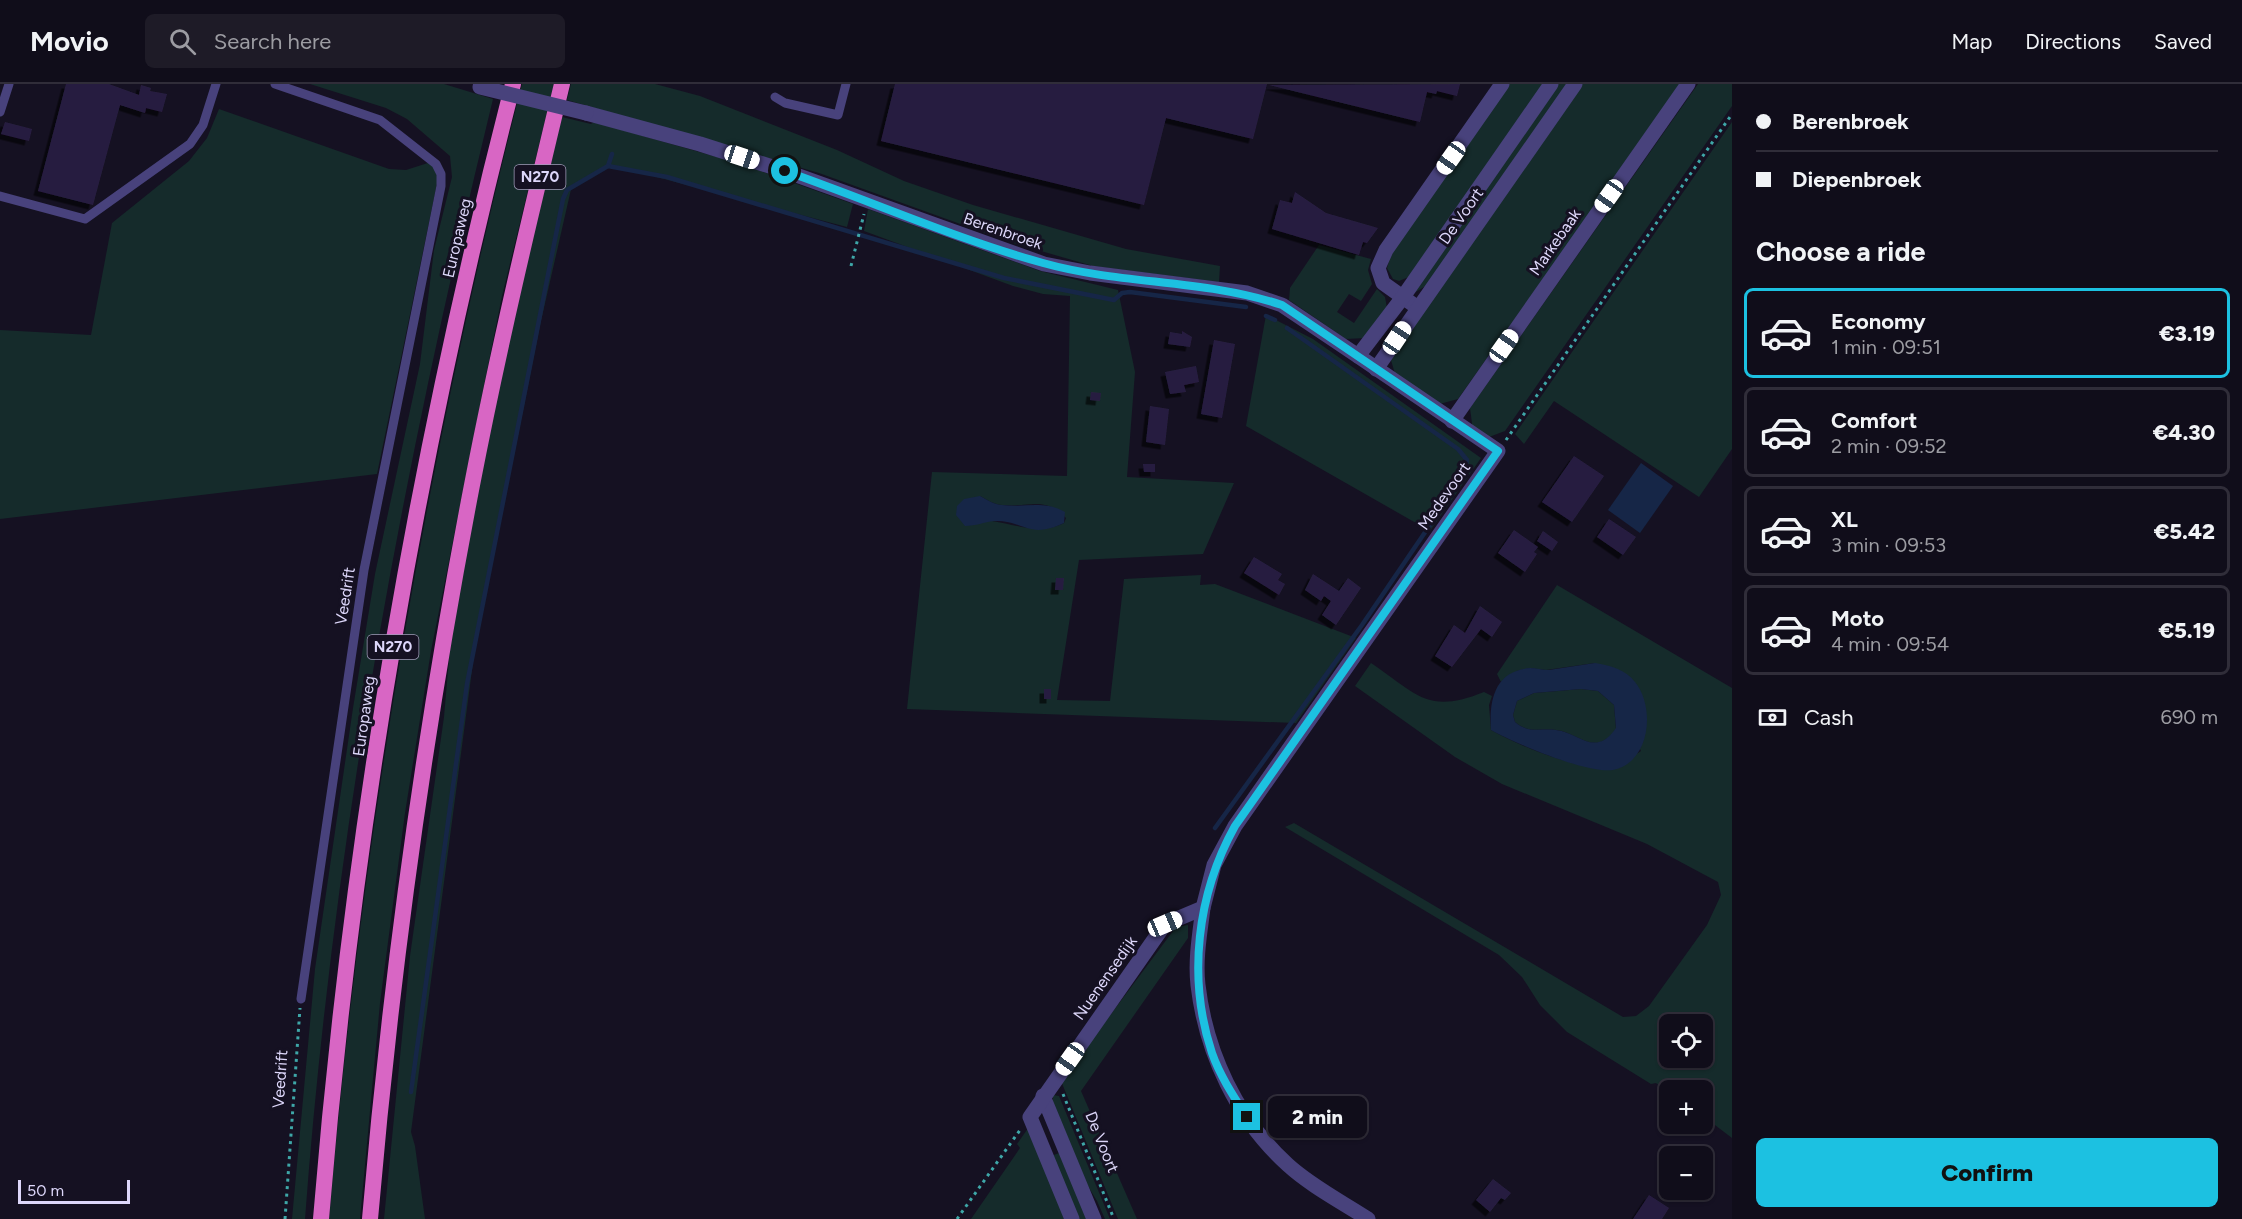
<!DOCTYPE html>
<html lang="en">
<head>
<meta charset="utf-8">
<style>
  body { margin:0; font-family:Figtree,sans-serif; background:#1e1b27; color:#f1f3f6; height:100vh; display:flex; flex-direction:column; font-size:22px; white-space:nowrap }
  * { box-sizing:border-box; margin:0 }
  p { font-size:20px; color:#9c9ca2 }
  .icon { flex:none; width:33px; height:33px; fill:none; stroke:currentColor; stroke-width:2; stroke-linecap:round; stroke-linejoin:round }
  .map { position:relative; flex:1; overflow:hidden }
  .sheet { display:flex; flex-direction:column; background:#100d1a; width:510px }
  .sheet>* { flex:none }
  .guide { display:grid; align-content:center; height:132px; padding:0 24px; background:#100d1a }
  .tools { position:absolute; left:1659px; top:930px; display:grid; gap:12px }
  .tools a { display:grid; place-items:center; width:54px; height:54px; border-radius:9px; background:#100d1a; box-shadow:0 2px 4px #0004,0 0 0 2px #302d39; font-size:30px }
  .scale { position:absolute; left:18px; bottom:15px; width:112px; box-sizing:border-box; padding-left:6px; border:3px solid #ddd7fa; border-top:0; font-size:16px; line-height:21px; white-space:nowrap; color:#ddd7fa; -webkit-text-stroke:4px #151122; paint-order:stroke }
  .end { position:absolute; width:27px; height:27px; margin:-14px; border:8px solid #1cc1e1; background:#111; box-shadow:0 0 0 3px #111 }
  .from { border-radius:50% }
  .bubble { position:absolute; height:42px; border-radius:9px; background:#100d1a; box-shadow:0 2px 4px #0004,0 0 0 2px #302d39; font-size:20px; font-weight:800; line-height:42px; text-align:center }
  .car { position:absolute; width:18px; height:36px; margin:-18px -9px; border-radius:8px; box-shadow:0 0 4px 2px #0007; background:linear-gradient(#fff 24%,#345 0 40%,#fff 0 76%,#345 0 86%,#fff 0) }
  .guide b { display:flex; align-items:center; gap:21px; height:57px; font-size:22px }
  .guide b+b { border-top:2px solid #302d39 }
  .guide i { width:15px; height:15px; background:#f1f3f6 }
  ul { padding:0; list-style:none }
  li { display:flex; align-items:center; gap:18px; height:90px; margin:0 12px 9px; padding:0 12px; border:3px solid #302d39; border-radius:9px }
  li div { flex:1 }
  li b { display:block; font-size:22px }
  li em { font-style:normal; font-weight:800 }
  li.on { border-color:#1cc1e1 }
  li>.icon { width:54px; height:54px; stroke-width:1.5 }
  h2 { padding:0 24px; font-size:27px; line-height:72px }
  .pay { display:flex; align-items:center; gap:15px; height:66px; padding:0 24px; font-size:22px }
  .pay p { margin-inline-start:auto }
  .button { display:flex; gap:12px; margin-top:auto; padding:12px 24px }
  .button a { flex:1; height:69px; border-radius:9px; background:#1cc1e1; color:#111; font-size:24px; font-weight:800; line-height:69px; text-align:center }
  header { display:flex; align-items:center; gap:36px; box-sizing:border-box; height:84px; padding:0 30px; background:#100d1a; border-bottom:2px solid #302d39 }
  header strong { font-size:28px }
  nav { display:flex; gap:33px; margin-inline-start:auto; font-size:21px }
  .search { width:420px; height:54px; background:#1e1b27; display:flex; align-items:center; gap:15px; box-sizing:border-box; padding:0 21px; border-radius:9px; color:#9c9ca2; font-size:22px }
  main { display:flex; flex:1; min-height:0 }
  .map>svg:first-child { display:block }
  .green { fill:#152b2b; fill-rule:evenodd }
  .water { fill:#162647; fill-rule:evenodd }
  .lines { fill:none; stroke-linecap:round; stroke-linejoin:round }
  .stream { stroke:#162647; stroke-width:4.5 }
  .building { fill:#281f41; filter:url(#shadow) }
  .path { stroke:#3ea7a8; stroke-width:3; stroke-dasharray:3 4.5; stroke-linecap:butt }
  .service { stroke:#48427c; stroke-width:9 }
  .minor { stroke:#48427c; stroke-width:15 }
  .tertiary { stroke:#48427c; stroke-width:15 }
  .trunk { stroke:#d866c4; stroke-width:16 }
  .minor-bridge { stroke:#48427c; stroke-width:15 }
  .route { stroke:#1cc1e1; stroke-width:8 }
  .labels { text-anchor:middle; dominant-baseline:central; stroke-width:6; stroke-linejoin:round; paint-order:stroke }
  .shield { fill:#151122; stroke:#a19cb9; stroke-width:1.5 }
  .shield-label { font-size:15px; font-weight:bold; fill:#ddd7fa }
  .street-label { font-size:16px; fill:#ddd7fa; stroke:#151122 }
</style>
</head>
<body>
<header>
<strong>Movio</strong>
<div class="search"><svg class="icon" aria-label="search" viewBox="0 0 24 24"><circle cx="10" cy="10" r="6"/><path d="M15 15l6 6"/></svg>Search here</div>
<nav><a>Map</a><a>Directions</a><a>Saved</a></nav>
</header>
<main>
<div class="map">
<svg width="1732" height="1135" viewBox="0 0 1732 1135">
  <defs>
    <filter id="shadow"><feDropShadow dx="-4.5" dy="4.5" stdDeviation="0" flood-color="#0009"/></filter>
  </defs>
  <rect width="100%" height="100%" fill="#151122"/>
  <g class="green">
    <path d="M310,0H444L493,15C403,383 333,757 305,1135H292L315,885L353,624L375,490L420,280L434,166L452,93L450,72L407,35L386,24Z"/>
    <path d="M522,0H554L502,212L431,567L405,729L380,919L360,1135H329C362,751 427,373 522,0Z"/>
    <polygon points="571,0 655,0 700,12 837,66 904,97 973,121 1126,165 1220,182 1219,198 1093,182 1013,159 819,89 567,16"/>
    <polygon points="1507,0 1545,0 1411,192 1399,197 1393,195 1387,184 1393,164"/>
    <polygon points="1555,0 1568,0 1429,200 1414,209"/>
    <polygon points="1578,0 1681,0 1458,315 1436,321 1395,290 1391,276"/>
    <polygon points="1698,0 1732,0 1732,22 1505,347 1489,353 1473,347 1470,324"/>
    <polygon points="219,25 389,85 406,86 431,78 439,90 377,390 0,435 0,246 91,251 112,139 189,77 207,54"/>
    <polygon points="562,33 591,40 594,38 738,79 853,120 847,143 611,81 572,101 541,237 474,571 411,1048 415,1062 425,1135 384,1135 410,872 444,633 451,552 477,404 524,189"/>
    <polygon points="1732,38 1732,365 1699,413 1554,317 1524,360 1515,350"/>
    <path d="M868,125L1040,187L1118,206L1135,288L1127,393L1234,399L1203,470L1079,476L1057,616L1110,617L1124,495L1201,491L1200,501L1215,500L1356,554L1296,639L907,625L932,388L1067,392L1070,212L1043,210L1013,202L864,147ZM980,412C986,415 995,421 1002,421C1029,424 1044,411 1066,434L1064,439C1039,451 1018,441 992,437Z"/>
    <polygon points="1319,161 1371,175 1368,186 1372,200 1361,217 1349,210 1337,228 1354,239 1377,205 1385,213 1387,224 1365,254 1346,255 1289,216 1290,204"/>
    <polygon points="1266,231 1313,255 1481,374 1430,447 1246,342"/>
    <path d="M1557,501L1732,604V1054L1703,1032L1702,1006H1670L1669,1009L1656,999L1651,1000L1567,948L1540,921L1522,893L1499,871L1285,743L1294,739L1623,933L1636,932L1649,922L1707,841L1721,811L1718,798L1647,760L1502,700L1455,673L1355,602L1371,579C1417,610 1427,631 1484,608L1492,612L1489,621L1491,646C1523,664 1573,683 1611,686L1641,667L1595,579L1546,586L1530,584L1517,587L1501,598L1497,590ZM1670,940H1702V974H1670Z"/>
    <path d="M1581,605L1598,607L1614,621L1616,645C1595,674 1580,649 1556,646C1540,644 1529,650 1515,638L1513,631L1517,617L1534,609Z"/>
    <polygon points="1188,841 1188,854 1081,1007 1137,1135 1118,1135 1061,997 1176,843"/>
    <polygon points="1053,1011 1059,1012 1110,1135 1105,1135 1097,1117 1076,1082 1053,1021"/>
    <polygon points="1031,1040 1052,1093 1064,1135 971,1135 1020,1064 1017,1060"/>
    <polygon points="1062,1068 1090,1135 1077,1135 1051,1072"/>
  </g>
  <g class="water">
    <polygon points="1641,379 1673,402 1640,449 1608,426"/>
    <path d="M980,412C986,415 995,421 1002,421C1025,424 1044,416 1065,428L1064,439C1028,456 1024,436 994,437C984,438 976,442 965,442L956,431L957,422L964,415Z"/>
    <path d="M1595,579C1610,581 1626,586 1635,598C1656,624 1650,679 1613,686C1587,690 1514,659 1491,646C1489,617 1494,587 1530,584C1536,584 1542,586 1549,586C1564,584 1580,581 1595,579ZM1581,605L1598,607L1614,621L1616,644C1595,674 1580,649 1556,646C1540,644 1529,650 1515,638L1513,631L1517,617L1534,609Z"/>
  </g>
  <g class="lines">
    <g class="stream">
      <polyline points="612,70 608,82 667,93 1004,194 1114,216 1122,209 1130,208 1246,223"/>
      <polyline points="1266,232 1275,236"/>
      <polyline points="1215,744 1362,541 1464,391 1467,376 1458,365 1287,244"/>
      <polyline points="411,1008 467,600 563,115 567,106 608,82"/>
    </g>
  </g>
  <g class="building">
    <polygon points="66,0 109,0 139,11 141,1 151,4 150,7 167,10 162,28 146,24 145,29 120,21 93,121 38,107"/>
    <polygon points="895,0 1267,0 1253,55 1166,34 1144,121 881,57"/>
    <polygon points="1460,0 1457,12 1437,7 1436,10 1427,8 1420,38 1269,1"/>
    <polygon points="5,38 32,45 29,57 1,50"/>
    <polygon points="1295,108 1326,129 1378,144 1367,159 1363,158 1359,171 1272,145 1280,116 1292,119"/>
    <polygon points="1182,247 1192,253 1190,263 1168,260 1170,248 1182,250"/>
    <polygon points="1214,256 1235,260 1222,334 1201,330"/>
    <polygon points="1196,282 1199,298 1184,301 1186,308 1170,310 1165,288"/>
    <polygon points="1091,308 1101,309 1100,317 1090,316"/>
    <polygon points="1150,322 1169,325 1165,361 1146,358"/>
    <polygon points="1574,372 1604,392 1572,438 1542,418"/>
    <polygon points="1143,380 1155,380 1155,388 1144,388"/>
    <polygon points="1609,435 1636,453 1623,471 1597,453"/>
    <polygon points="1514,446 1538,463 1534,468 1537,470 1525,488 1498,469"/>
    <polygon points="1543,447 1558,458 1552,467 1537,457"/>
    <polygon points="1254,473 1282,490 1278,496 1285,500 1279,511 1244,489"/>
    <polygon points="1313,490 1339,507 1348,494 1361,504 1336,541 1322,531 1331,517 1324,512 1321,517 1305,506"/>
    <polygon points="1056,494 1064,494 1063,506 1055,506"/>
    <polygon points="1480,522 1502,538 1492,553 1481,545 1452,583 1435,572 1454,541 1465,549"/>
    <rect x="1044" y="605" width="7" height="10"/>
    <polygon points="1493,1095 1511,1109 1505,1116 1501,1114 1490,1128 1476,1116"/>
    <polygon points="1649,1111 1669,1124 1662,1135 1633,1135"/>
  </g>
  <g class="lines">
    <g class="path">
      <polyline points="851,182 864,130"/>
      <polyline points="1506,356 1732,30"/>
      <polyline points="1063,1010 1114,1135"/>
      <polyline points="285,1135 300,924"/>
      <polyline points="957,1135 1020,1046"/>
    </g>
    <g class="service">
      <polyline points="275,0 380,36 436,80 441,90 441,102 364,486 301,915"/>
      <polyline points="775,13 785,19 838,31 846,0"/>
      <polyline points="0,28 9,0"/>
      <polyline points="0,112 85,135 190,60 203,41 216,0"/>
    </g>
    <g class="minor">
      <polyline points="586,29 700,60 785,87 1044,180 1090,189 1247,209 1282,221 1358,272"/>
      <polyline points="1418,224 1383,199 1378,184 1386,166 1502,0"/>
      <polyline points="1452,337 1688,0"/>
      <path d="M1203,824C1200,848 1195,876 1198,901C1206,969 1237,1035 1288,1081C1311,1102 1342,1118 1368,1135"/>
    </g>
    <g class="tertiary">
      <polyline points="1376,285 1575,0"/>
      <polyline points="1043,1012 1094,1135"/>
      <polyline points="1072,1135 1030,1033 1165,840 1203,824 1214,781 1235,742 1498,367 1358,272 1403,213 1551,0"/>
    </g>
    <g class="trunk">
      <path d="M321,1135C352,752 417,372 513,0"/>
      <path d="M370,1135C391,889 425,644 472,401C498,266 530,133 562,0"/>
    </g>
    <polyline class="minor-bridge" points="480,3 586,29"/>
  </g>
  <g class="lines">
    <path class="route" d="M785,87C871,117 956,155 1043,179C1122,201 1204,195 1282,221L1498,367L1235,742C1197,810 1187,894 1212,969C1220,992 1234,1013 1247,1033"/>
  </g>
  <g class="labels">
    <g class="shield">
      <rect x="514.5" y="81" width="51" height="24" rx="4.5"/>
      <rect x="367.5" y="551" width="51" height="24" rx="4.5"/>
    </g>
    <g class="shield-label">
      <text x="540" y="93">N270</text>
      <text x="393" y="563">N270</text>
    </g>
    <g class="street-label">
      <text transform="translate(1461 132) rotate(-55)">De Voort</text>
      <text transform="translate(1003 147) rotate(19)">Berenbroek</text>
      <text transform="translate(457 154) rotate(-77)">Europaweg</text>
      <text transform="translate(1555 158) rotate(-55)">Markebaak</text>
      <text transform="translate(1444 412) rotate(-55)">Medevoort</text>
      <text transform="translate(345 512) rotate(-81)">Veedrift</text>
      <text transform="translate(364 632) rotate(-82)">Europaweg</text>
      <text transform="translate(1105 894) rotate(-55)">Nuenensedijk</text>
      <text transform="translate(280 995) rotate(-86)">Veedrift</text>
      <text transform="translate(1102 1058) rotate(68)">De Voort</text>
    </g>
  </g>
</svg>
<div class="tools">
<a><svg class="icon" aria-label="locate" viewBox="0 0 24 24"><circle cx="12" cy="12" r="6"/><path d="M12 2v4M12 18v4M2 12h4M18 12h4"/></svg></a>
<a>+</a>
<a>−</a>
</div>
<div class="scale">50 m</div>
<i class="end from" style="left:785px;top:87px"></i>
<i class="end" style="left:1247px;top:1033px"></i>
<div class="bubble" style="left:1268px;top:1012px;width:99px">2 min</div>
<i class="car" style="left:742px;top:73px;rotate:108deg"></i>
<i class="car" style="left:1451px;top:74px;rotate:215deg"></i>
<i class="car" style="left:1609px;top:112px;rotate:215deg"></i>
<i class="car" style="left:1397px;top:254px;rotate:34deg"></i>
<i class="car" style="left:1504px;top:262px;rotate:35deg"></i>
<i class="car" style="left:1165px;top:840px;rotate:67deg"></i>
<i class="car" style="left:1070px;top:975px;rotate:215deg"></i>
</div>
<section class="sheet">
<div class="guide">
<b><i class="from"></i>Berenbroek</b>
<b><i></i>Diepenbroek</b>
</div>
<h2>Choose a ride</h2>
<ul>
<li class="on"><svg class="icon" aria-label="car" viewBox="0 0 24 24"><path d="M5 17H2v-5l4-1 3-4h7l3 4 3 1v5h-3M9 17h6M6 11h13"/><circle cx="7" cy="17" r="2"/><circle cx="17" cy="17" r="2"/></svg><div><b>Economy</b><p>1 min · 09:51</p></div><em>€3.19</em></li>
<li><svg class="icon" aria-label="car" viewBox="0 0 24 24"><path d="M5 17H2v-5l4-1 3-4h7l3 4 3 1v5h-3M9 17h6M6 11h13"/><circle cx="7" cy="17" r="2"/><circle cx="17" cy="17" r="2"/></svg><div><b>Comfort</b><p>2 min · 09:52</p></div><em>€4.30</em></li>
<li><svg class="icon" aria-label="car" viewBox="0 0 24 24"><path d="M5 17H2v-5l4-1 3-4h7l3 4 3 1v5h-3M9 17h6M6 11h13"/><circle cx="7" cy="17" r="2"/><circle cx="17" cy="17" r="2"/></svg><div><b>XL</b><p>3 min · 09:53</p></div><em>€5.42</em></li>
<li><svg class="icon" aria-label="car" viewBox="0 0 24 24"><path d="M5 17H2v-5l4-1 3-4h7l3 4 3 1v5h-3M9 17h6M6 11h13"/><circle cx="7" cy="17" r="2"/><circle cx="17" cy="17" r="2"/></svg><div><b>Moto</b><p>4 min · 09:54</p></div><em>€5.19</em></li>
</ul>
<div class="pay"><svg class="icon" aria-label="cash" viewBox="0 0 24 24"><path d="M3 7h18v10H3z"/><circle cx="12" cy="12" r="2"/></svg>Cash<p>690 m</p></div>
<div class="button"><a>Confirm</a></div>
</section>
</main>
</body>
</html>
